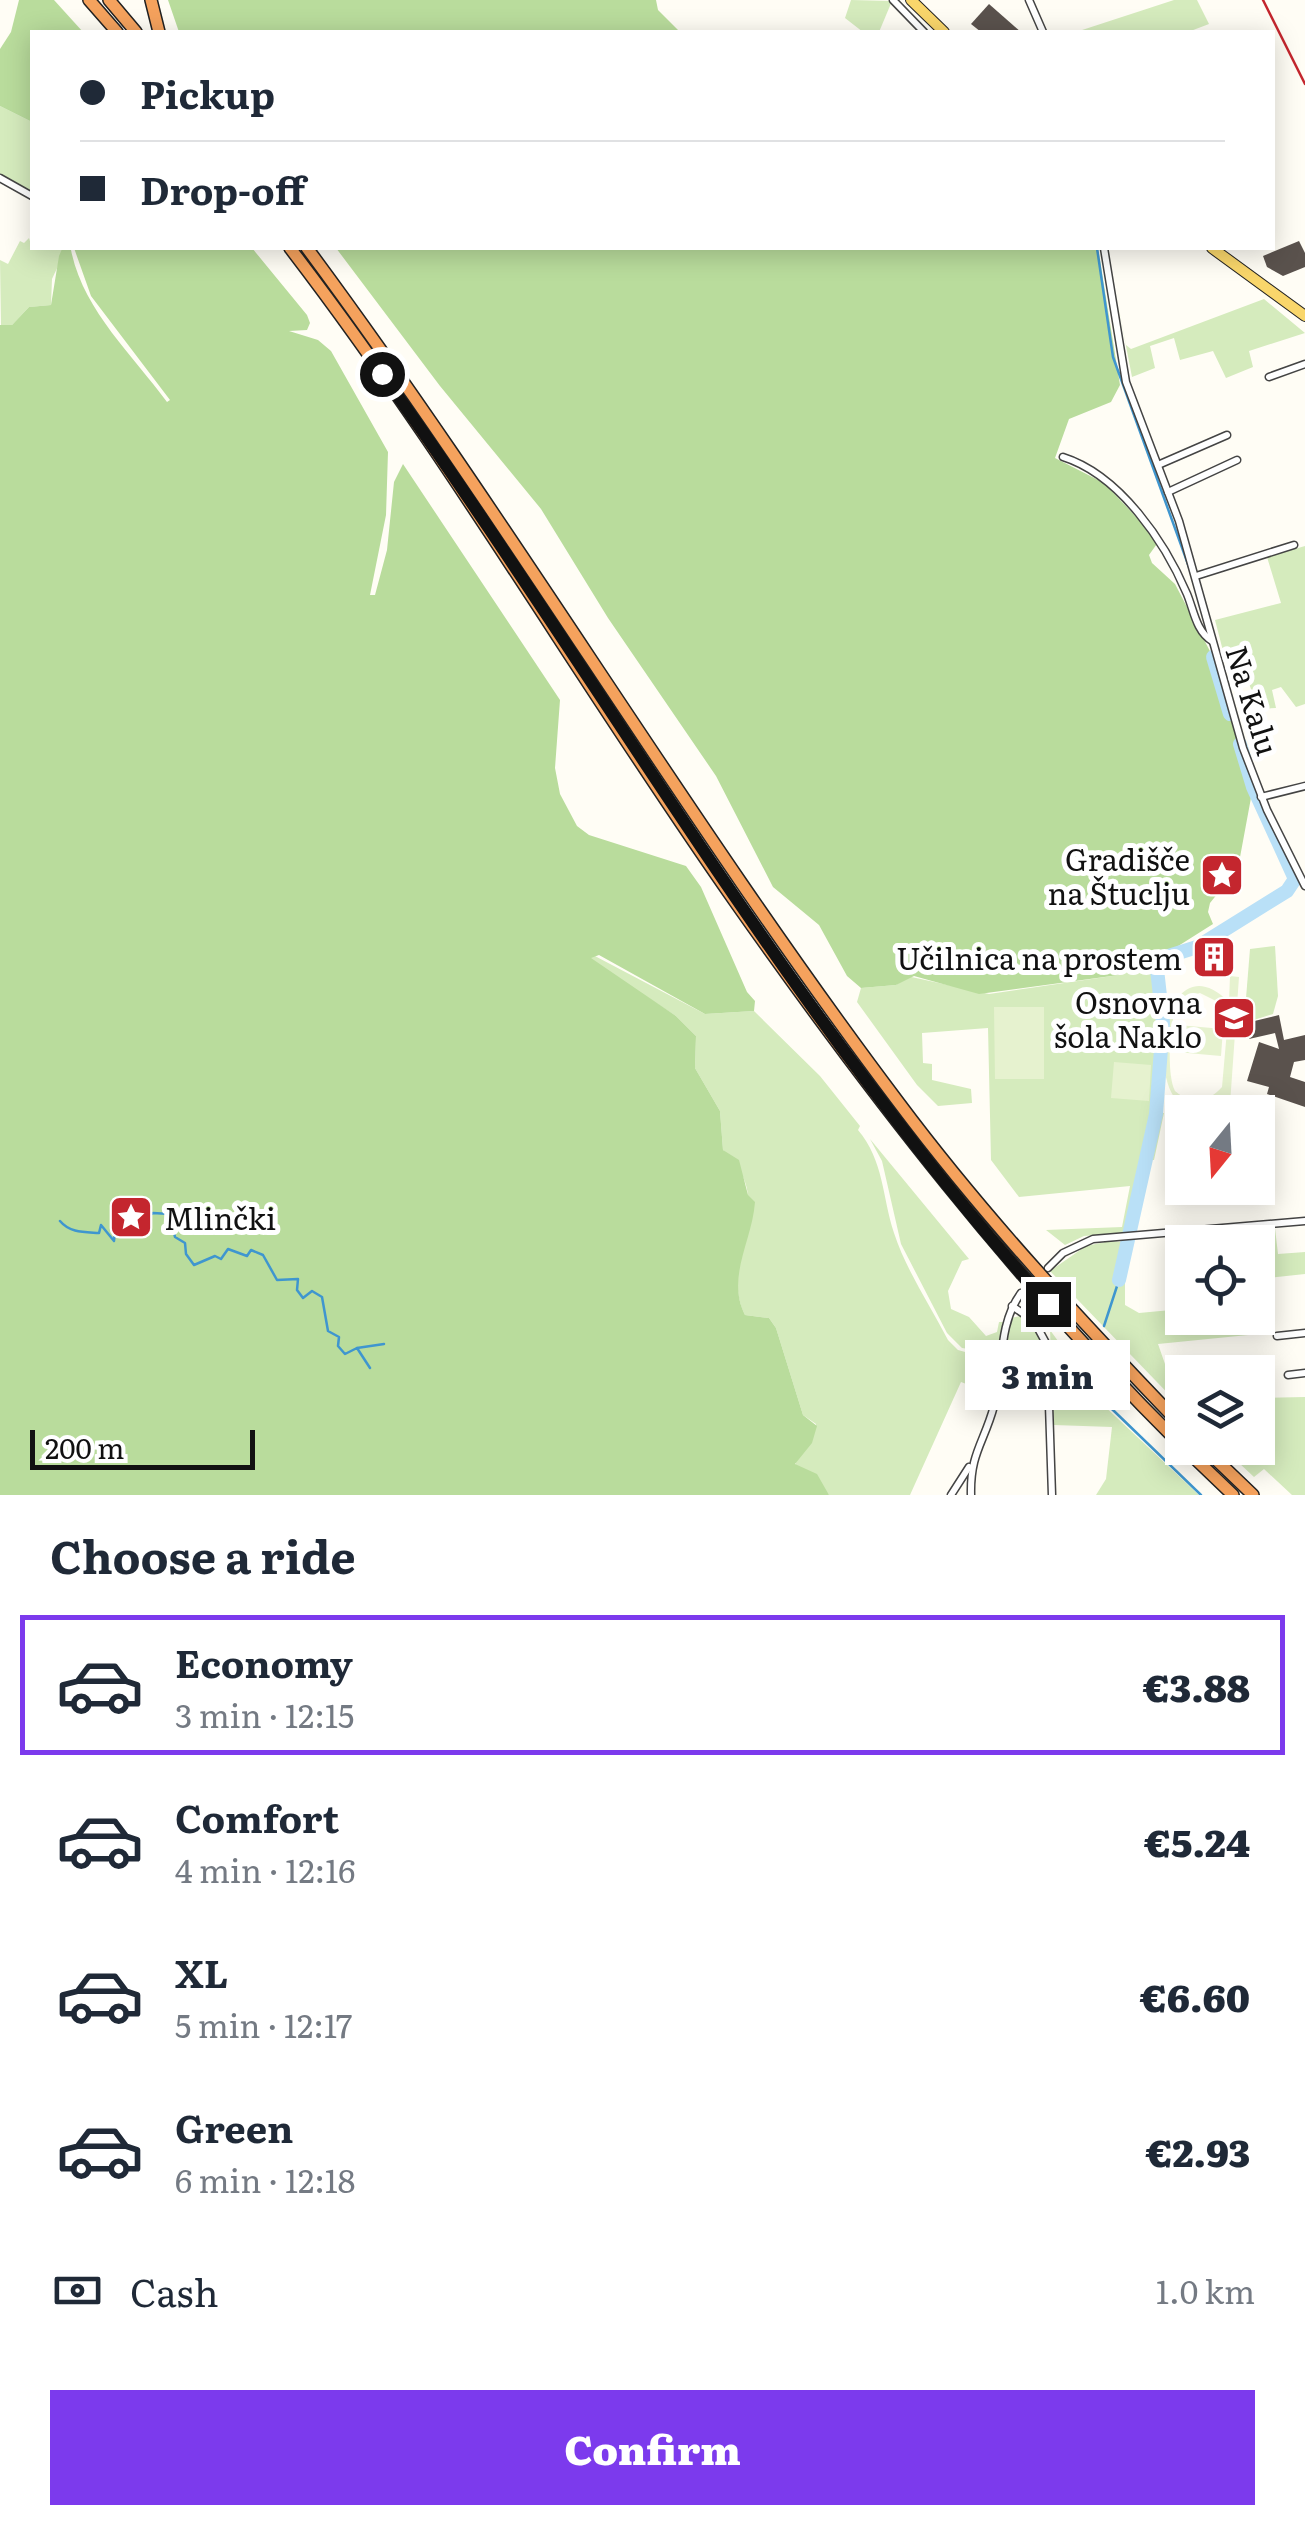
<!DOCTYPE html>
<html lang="en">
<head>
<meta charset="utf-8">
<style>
  body { margin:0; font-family:Literata,serif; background:#f2f2f3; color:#1f2937; height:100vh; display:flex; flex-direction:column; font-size:38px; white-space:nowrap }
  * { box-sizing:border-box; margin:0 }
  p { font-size:32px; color:#747a83 }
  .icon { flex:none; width:55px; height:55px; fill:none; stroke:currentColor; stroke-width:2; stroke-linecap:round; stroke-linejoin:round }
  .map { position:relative; height:1495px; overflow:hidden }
  .side { display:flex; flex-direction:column; background:#fff; flex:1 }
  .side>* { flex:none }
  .guide { position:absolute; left:30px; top:30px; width:1245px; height:220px; border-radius:0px; box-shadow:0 5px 25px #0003; display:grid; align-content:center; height:220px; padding:0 50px; background:#fff }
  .needle { width:65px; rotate:198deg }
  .tools { position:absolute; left:1165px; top:1095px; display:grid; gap:20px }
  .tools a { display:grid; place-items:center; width:110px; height:110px; border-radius:0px; background:#fff; box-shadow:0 5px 25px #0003; font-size:50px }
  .scale { position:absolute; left:30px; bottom:25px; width:225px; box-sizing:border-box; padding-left:10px; border:5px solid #111; border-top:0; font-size:28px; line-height:35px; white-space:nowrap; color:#111; -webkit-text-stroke:8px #fff; paint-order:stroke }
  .end { position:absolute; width:45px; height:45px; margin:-22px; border:12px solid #111; background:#fff; box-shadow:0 0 0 5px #fff }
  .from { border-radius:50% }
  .bubble { position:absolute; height:70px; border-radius:0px; background:#fff; box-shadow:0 5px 25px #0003; font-size:32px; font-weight:800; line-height:70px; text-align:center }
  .guide b { display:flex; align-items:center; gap:35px; height:95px; font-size:38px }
  .guide b+b { border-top:2px solid #e0e1e3 }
  .guide i { width:25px; height:25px; background:#1f2937 }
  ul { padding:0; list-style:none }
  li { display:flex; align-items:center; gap:30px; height:140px; margin:0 20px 15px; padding:0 30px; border:5px solid transparent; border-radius:0px }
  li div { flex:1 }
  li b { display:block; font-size:38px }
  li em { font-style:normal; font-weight:800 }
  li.selected { border-color:#7c3aed }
  li>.icon { width:90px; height:90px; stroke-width:1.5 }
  h2 { padding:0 50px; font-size:45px; line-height:120px }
  .pay { display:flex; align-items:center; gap:25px; height:110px; padding:0 50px; font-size:38px }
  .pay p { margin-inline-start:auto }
  .primary-button { display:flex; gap:20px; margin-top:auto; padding:20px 50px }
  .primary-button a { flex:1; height:115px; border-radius:0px; background:#7c3aed; color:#fff; font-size:40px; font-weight:800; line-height:115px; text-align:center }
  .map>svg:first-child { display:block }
  .green { fill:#d5ebbd }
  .forest { fill:#b9dc9c }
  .pitch { fill:#e6f2cf; fill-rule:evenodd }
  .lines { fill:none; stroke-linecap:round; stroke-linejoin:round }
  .stream { stroke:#3f96cf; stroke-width:2.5 }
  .river { stroke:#b9e0f7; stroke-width:14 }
  .building { fill:#5a524d }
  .minor-casing { stroke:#444; stroke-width:9 }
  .primary-casing { stroke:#222; stroke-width:12 }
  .motorway-casing { stroke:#222; stroke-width:14 }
  .minor { stroke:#fff; stroke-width:6 }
  .primary { stroke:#f9d66b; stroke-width:10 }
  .motorway { stroke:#f5a25d; stroke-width:11 }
  .rail { stroke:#c4262e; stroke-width:2.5 }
  .route { stroke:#111; stroke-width:12 }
  .labels { text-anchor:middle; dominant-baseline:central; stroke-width:10; stroke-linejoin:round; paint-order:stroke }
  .street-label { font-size:30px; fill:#111; stroke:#fff }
  .poi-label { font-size:30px; fill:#111; stroke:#fff; text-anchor:end }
</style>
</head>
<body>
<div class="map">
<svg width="1305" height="1495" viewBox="0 0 1305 1495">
  <rect width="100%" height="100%" fill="#fffdf5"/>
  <g class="green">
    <polygon points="851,0 892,1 879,32 863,32 845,18"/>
    <polygon points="1174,0 1197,0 1209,24 1188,32 1076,32"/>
    <polygon points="0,106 32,122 32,193 0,175"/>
    <polygon points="29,238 32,248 71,248 71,250 66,249 52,279 51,305 29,307 12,325 1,326 0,260 8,264 20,241 24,243"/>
    <polygon points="1115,289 1126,345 1131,349 1264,299 1305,333 1249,351 1253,367 1226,378 1213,351 1180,360 1174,338 1150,346 1155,368 1132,377"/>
    <polygon points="1305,546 1305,704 1296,707 1281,687 1272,690 1276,708 1258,709 1245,672 1229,674 1215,620 1281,603 1267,557"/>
    <polygon points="1275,946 1278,996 1273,1014 1244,1023 1250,949"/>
    <path d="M593,955L705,1014L754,1011L820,1076L860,1126L858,1130C884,1161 882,1196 894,1233C906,1270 930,1305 948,1340L958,1350L997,1361L993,1394L961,1382L910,1495H829L795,1467C797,1452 814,1442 816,1424L803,1415L776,1328L769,1318L745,1315C717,1259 782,1204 723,1150L720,1111L695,1068L696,1036L676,1016L596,964L590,958Z"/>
    <polygon points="1156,960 1163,1023 1156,1113 1164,1113 1154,1160 1148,1160 1149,1143 1124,1233 1084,1236 1065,1245 1046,1230 1122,1227 1130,1186 1019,1197 991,1160 988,1028 922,1033 923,1063 932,1064 932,1080 971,1089 972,1103 938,1106 917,1085 857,1002 861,988 896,985 907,976 989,994 1119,975"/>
    <polygon points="870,1139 969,1259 962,1261 948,1291 951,1309 969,1317 986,1336 997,1332 999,1322 1003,1322 997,1353 962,1348 947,1333 901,1244 882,1161"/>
    <polygon points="1275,1228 1278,1254 1305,1252 1305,1274 1258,1279 1258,1259 1267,1258 1265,1236 1241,1239 1240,1231"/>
    <polygon points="1110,1241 1124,1242 1117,1274 1125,1281 1125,1305 1139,1313 1182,1309 1182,1318 1256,1318 1258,1334 1158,1344 1165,1364 1182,1383 1182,1408 1050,1271 1086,1246"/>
    <path d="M1020,1316C1038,1326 1043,1341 1042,1361L1013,1363V1356L1006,1352L1011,1318Z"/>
    <polygon points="1050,1330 1074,1363 1082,1385 1199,1495 1096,1495 1106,1479 1112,1427 1054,1425"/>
    <polygon points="1305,1397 1305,1495 1292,1495 1264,1469 1254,1477 1223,1448 1258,1448 1258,1398"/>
  </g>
  <g class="forest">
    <polygon points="19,0 54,0 83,32 32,32 32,122 0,106 0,49 11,32"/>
    <polygon points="168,0 656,0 658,10 680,32 179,32"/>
    <path d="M74,248H252L307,315L310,323L307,330L289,331L318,340L331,351L388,452L386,515L370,595H375L387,550L394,482L403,464L560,700L555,768L560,794L577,826L589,835L686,866L701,887L747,992L755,1001L754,1011L705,1014L599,955L591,958L676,1016L696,1036L695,1068L720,1111L723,1150L739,1160L748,1195L755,1202C752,1242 726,1277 745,1315L769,1318L776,1328L803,1415L817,1426L812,1443L795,1464L817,1474L829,1495H0V325H12L29,307L51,305L59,256L62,249L71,250C83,310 132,354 167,402L170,400L91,296Z"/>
    <polygon points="336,248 1098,248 1120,385 1111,402 1069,419 1055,458 1104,483 1159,541 1149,555 1152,563 1175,584 1213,657 1253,787 1238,868 1210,903 1208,912 1213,924 1156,960 1119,975 979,994 914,976 896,985 861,988 847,976 819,925 773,887 716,776 608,618 541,509 440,386"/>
  </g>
  <g class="pitch">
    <path d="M1230,976L1239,977L1230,1104H1222V1096C1137,1166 1149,923 1229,1002ZM1200,993L1222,1004L1228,1019L1222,1087C1207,1103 1192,1106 1175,1091C1167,1076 1169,1028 1175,1012C1179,1000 1189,996 1200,993Z"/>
    <polygon points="994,1007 1044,1007 1044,1079 995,1079"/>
    <polygon points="1178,1025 1223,1029 1221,1056 1176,1052"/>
    <polygon points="1114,1062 1151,1065 1149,1101 1111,1098"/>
  </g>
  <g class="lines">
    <g class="stream">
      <polyline points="1097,248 1113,357 1189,567"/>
      <path d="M60,1221C70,1233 84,1232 99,1233L101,1225L114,1241L115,1230L128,1223L134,1212L142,1221L153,1213L170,1214L175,1237L185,1243L186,1254L194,1265L215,1256L221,1259L228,1249L247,1256L251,1250L263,1255L277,1280L298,1279L297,1290L303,1298L312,1291L322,1297L328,1331L339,1337L338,1346L345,1354L357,1348L370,1368"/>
      <polyline points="1104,1326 1119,1280"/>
      <polyline points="357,1348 384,1344"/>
      <polyline points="1089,1375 1086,1384 1201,1495"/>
    </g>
    <g class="river">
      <polyline points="1213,657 1230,714"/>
      <polyline points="1119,1280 1156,1114 1163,1023 1156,960 1197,947 1287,891 1295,879 1253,787 1240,744"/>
    </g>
  </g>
  <g class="building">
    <polygon points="989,4 1021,32 981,32 971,24"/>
    <polygon points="1299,241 1305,253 1305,267 1283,276 1267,267 1263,256"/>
    <polygon points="1279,1015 1284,1040 1305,1035 1305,1060 1294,1062 1290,1077 1305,1082 1305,1107 1267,1094 1269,1087 1247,1081 1259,1042 1279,1049 1275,1033 1249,1039 1246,1023"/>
  </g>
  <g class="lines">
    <g class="minor-casing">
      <g id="minor">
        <polyline points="893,0 924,32"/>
        <polyline points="1029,0 1043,32"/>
        <polyline points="0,178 32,196"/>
        <polyline points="1104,248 1126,382 1179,521 1243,748 1267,810 1305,886"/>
        <polyline points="1269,377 1305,364"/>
        <path d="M1063,457C1120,475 1165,542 1187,594C1194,611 1196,631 1212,641"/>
        <polyline points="1158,465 1227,435"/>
        <polyline points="1168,492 1237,460"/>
        <polyline points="1196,576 1294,545"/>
        <polyline points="1261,797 1305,786"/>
        <polyline points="1048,1268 1063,1253 1093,1239 1305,1221"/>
        <polyline points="1012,1306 1034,1321 1047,1345 1052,1495"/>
        <polyline points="1277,1336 1305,1333"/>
        <polyline points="1288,1375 1305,1373"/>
        <polyline points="951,1495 969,1467"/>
        <path d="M971,1495C970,1453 984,1443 994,1406C1004,1368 997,1326 1021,1293"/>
      </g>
    </g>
    <g class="primary-casing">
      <g id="primary">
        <polyline points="911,0 944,32"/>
        <polyline points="1212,248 1305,316"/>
      </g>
    </g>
    <g class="motorway-casing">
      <g id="motorway">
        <polyline points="89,0 117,32"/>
        <polyline points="109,0 136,32"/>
        <polyline points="151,0 159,32"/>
        <path d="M290,248C451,458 584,687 736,903C871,1095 1015,1281 1182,1446"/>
        <path d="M307,248C514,527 690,826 899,1103C985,1218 1083,1323 1182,1426"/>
        <polyline points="1184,1448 1233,1495"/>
        <polyline points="1204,1448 1253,1495"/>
      </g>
    </g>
    <use href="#minor" class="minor"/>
    <use href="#primary" class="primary"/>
    <use href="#motorway" class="motorway"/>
    <polyline class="rail" points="1263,0 1305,84"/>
  </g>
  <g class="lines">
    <path class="route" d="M382,374C604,685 792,1019 1048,1304"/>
  </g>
  <defs>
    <g id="sight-square" transform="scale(2.25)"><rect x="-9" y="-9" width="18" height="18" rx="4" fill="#c4262e" stroke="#fff"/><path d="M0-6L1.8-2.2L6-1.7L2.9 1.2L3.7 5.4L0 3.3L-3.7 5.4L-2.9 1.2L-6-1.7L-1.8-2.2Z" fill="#fff"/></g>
    <g id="building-square" transform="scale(2.25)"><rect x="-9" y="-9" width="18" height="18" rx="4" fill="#c4262e" stroke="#fff"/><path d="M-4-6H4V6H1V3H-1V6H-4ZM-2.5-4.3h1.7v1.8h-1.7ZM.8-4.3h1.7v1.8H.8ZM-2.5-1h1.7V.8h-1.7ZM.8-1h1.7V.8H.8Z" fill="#fff"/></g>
    <g id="school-square" transform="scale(2.25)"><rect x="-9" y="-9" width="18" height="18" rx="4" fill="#c4262e" stroke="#fff"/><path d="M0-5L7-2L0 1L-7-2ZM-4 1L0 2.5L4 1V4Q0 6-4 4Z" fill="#fff"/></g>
  </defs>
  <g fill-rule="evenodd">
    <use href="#sight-square" x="1222" y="875"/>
    <use href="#building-square" x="1214" y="957"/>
    <use href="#school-square" x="1234" y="1018"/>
    <use href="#sight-square" x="131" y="1217"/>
  </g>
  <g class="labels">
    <g class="street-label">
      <text transform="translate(1254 700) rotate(73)">Na Kalu</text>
    </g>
    <g class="poi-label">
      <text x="1190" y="858">Gradišče<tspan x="1190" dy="34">na Štuclju</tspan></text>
      <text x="1182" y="957">Učilnica na prostem</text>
      <text x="1202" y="1001">Osnovna<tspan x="1202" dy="34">šola Naklo</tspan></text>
      <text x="164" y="1217" text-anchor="start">Mlinčki</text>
    </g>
  </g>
</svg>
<div class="tools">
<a><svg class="needle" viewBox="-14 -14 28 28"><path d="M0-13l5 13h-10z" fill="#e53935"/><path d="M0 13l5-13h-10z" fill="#747a83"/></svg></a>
<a><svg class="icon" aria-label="locate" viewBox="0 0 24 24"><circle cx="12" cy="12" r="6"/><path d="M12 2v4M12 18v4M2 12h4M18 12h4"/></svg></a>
<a><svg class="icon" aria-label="layers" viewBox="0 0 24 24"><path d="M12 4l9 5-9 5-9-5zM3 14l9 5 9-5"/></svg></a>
</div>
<div class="scale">200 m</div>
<i class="end from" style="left:382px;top:374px"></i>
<i class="end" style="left:1048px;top:1304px"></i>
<div class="bubble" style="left:965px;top:1340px;width:165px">3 min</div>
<div class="guide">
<b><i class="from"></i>Pickup</b>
<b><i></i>Drop-off</b>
</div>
</div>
<section class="side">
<h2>Choose a ride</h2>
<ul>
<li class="selected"><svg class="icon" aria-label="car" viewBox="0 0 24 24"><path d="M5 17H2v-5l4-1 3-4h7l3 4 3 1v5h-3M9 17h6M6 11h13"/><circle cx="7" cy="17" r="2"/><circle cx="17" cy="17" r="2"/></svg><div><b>Economy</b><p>3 min · 12:15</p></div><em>€3.88</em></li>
<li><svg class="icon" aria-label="car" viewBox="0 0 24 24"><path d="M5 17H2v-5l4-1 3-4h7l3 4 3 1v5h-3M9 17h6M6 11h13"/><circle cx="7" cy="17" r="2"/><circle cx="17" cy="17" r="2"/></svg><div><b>Comfort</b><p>4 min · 12:16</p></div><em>€5.24</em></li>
<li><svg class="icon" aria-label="car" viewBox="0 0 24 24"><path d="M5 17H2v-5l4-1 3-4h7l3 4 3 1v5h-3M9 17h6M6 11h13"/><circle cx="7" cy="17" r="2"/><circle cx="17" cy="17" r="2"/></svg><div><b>XL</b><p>5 min · 12:17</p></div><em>€6.60</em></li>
<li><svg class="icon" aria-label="car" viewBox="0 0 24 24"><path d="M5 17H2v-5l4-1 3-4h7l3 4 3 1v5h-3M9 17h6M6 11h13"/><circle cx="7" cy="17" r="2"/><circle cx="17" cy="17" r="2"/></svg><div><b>Green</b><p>6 min · 12:18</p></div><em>€2.93</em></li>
</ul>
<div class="pay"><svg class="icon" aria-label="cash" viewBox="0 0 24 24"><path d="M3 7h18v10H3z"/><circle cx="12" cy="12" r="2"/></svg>Cash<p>1.0 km</p></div>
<div class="primary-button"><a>Confirm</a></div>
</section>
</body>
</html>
